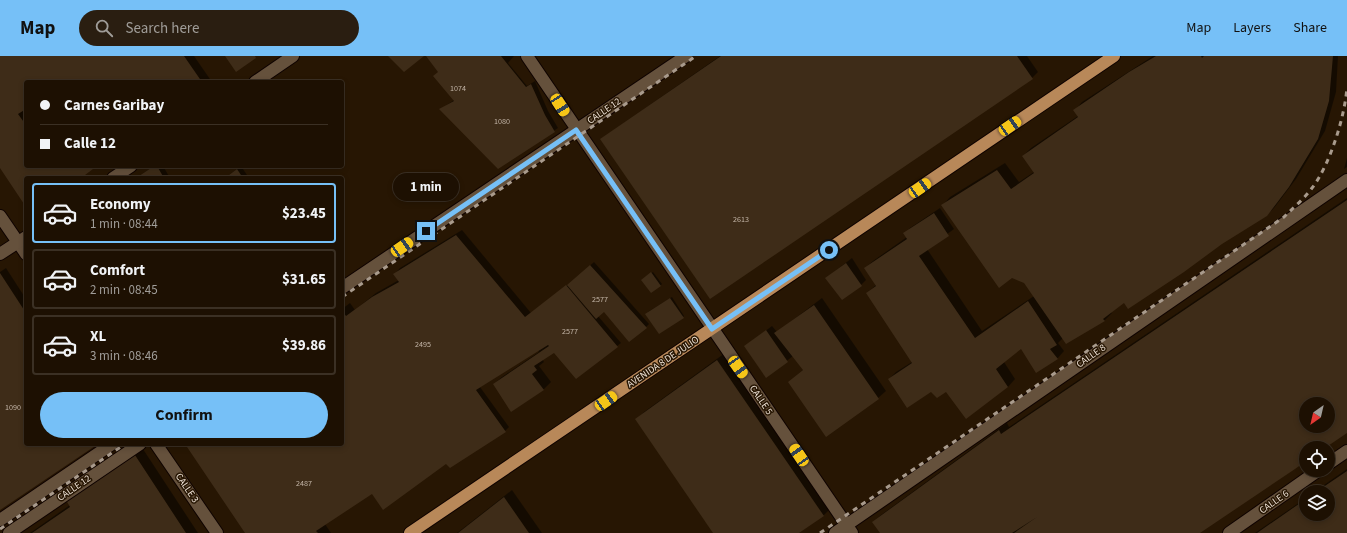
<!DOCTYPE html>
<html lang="en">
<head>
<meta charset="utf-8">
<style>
  body { margin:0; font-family:"Source Sans 3",sans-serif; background:#2a1e11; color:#f1f3f6; height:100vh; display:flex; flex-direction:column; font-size:15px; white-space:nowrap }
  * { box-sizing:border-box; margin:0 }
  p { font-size:13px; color:#a09d99 }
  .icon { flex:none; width:22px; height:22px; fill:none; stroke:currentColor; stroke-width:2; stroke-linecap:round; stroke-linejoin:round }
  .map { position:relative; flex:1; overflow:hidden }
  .sheet { position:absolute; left:24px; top:120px; width:320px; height:270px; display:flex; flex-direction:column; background:#1d1002; border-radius:4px; box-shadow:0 2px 6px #0003,0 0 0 1px #3b3024 }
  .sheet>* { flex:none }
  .hud { position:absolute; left:24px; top:24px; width:320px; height:88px; border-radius:4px; box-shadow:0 2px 6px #0003,0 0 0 1px #3b3024; display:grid; align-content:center; height:88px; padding:0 16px; background:#1d1002 }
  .needle { width:26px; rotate:214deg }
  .tools { position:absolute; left:1299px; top:341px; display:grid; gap:8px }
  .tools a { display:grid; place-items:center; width:36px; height:36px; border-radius:50%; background:#1d1002; box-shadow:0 2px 6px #0003,0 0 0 1px #3b3024; font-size:20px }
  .end { position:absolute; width:18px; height:18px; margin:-9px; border:5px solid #76c0f7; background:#111; box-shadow:0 0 0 2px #111 }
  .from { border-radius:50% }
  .bubble { position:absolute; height:28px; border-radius:14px; background:#1d1002; box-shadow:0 2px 6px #0003,0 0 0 1px #3b3024; font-size:13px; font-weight:700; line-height:28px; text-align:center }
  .car { position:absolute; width:12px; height:24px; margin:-12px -6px; border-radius:5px; box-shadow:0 0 3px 1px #0007; background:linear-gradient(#f5c518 24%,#345 0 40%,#f5c518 0 76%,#345 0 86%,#f5c518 0) }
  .hud b { display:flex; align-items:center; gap:14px; height:38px; font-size:15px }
  .hud b+b { border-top:1px solid #3b3024 }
  .hud i { width:10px; height:10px; background:#f1f3f6 }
  ul { padding:7px 0 0; list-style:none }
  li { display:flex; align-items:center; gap:12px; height:60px; margin:0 8px 6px; padding:0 8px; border:2px solid #3b3024; border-radius:4px }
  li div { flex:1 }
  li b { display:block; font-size:15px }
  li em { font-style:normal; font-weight:700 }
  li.active { border-color:#76c0f7 }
  li>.icon { width:36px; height:36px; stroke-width:1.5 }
  .action { display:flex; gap:8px; margin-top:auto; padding:8px 16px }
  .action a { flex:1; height:46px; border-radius:24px; background:#76c0f7; color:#111; font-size:16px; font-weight:700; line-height:46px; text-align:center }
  header { display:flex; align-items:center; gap:24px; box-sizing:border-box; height:56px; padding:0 20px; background:#76c0f7; color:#111 }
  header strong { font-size:19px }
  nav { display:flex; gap:22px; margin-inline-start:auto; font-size:14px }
  .search { width:280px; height:36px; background:#2a1e11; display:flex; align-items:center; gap:10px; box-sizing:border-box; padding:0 14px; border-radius:22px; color:#a09d99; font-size:15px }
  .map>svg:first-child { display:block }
  .shadow { fill:#0007; fill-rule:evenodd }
  .building { fill:#3e2c18; fill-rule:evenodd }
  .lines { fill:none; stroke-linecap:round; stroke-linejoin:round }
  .minor-casing { stroke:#0f0300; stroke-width:14 }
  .major-casing { stroke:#0f0300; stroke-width:14 }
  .minor { stroke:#65513c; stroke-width:12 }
  .major { stroke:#b88859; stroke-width:12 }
  .rail { stroke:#a99b8d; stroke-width:3; stroke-dasharray:5 5; stroke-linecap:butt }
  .route { stroke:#76c0f7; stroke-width:5 }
  .labels { text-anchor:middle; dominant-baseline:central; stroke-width:3; stroke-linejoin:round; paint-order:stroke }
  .number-label { font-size:8px; fill:#c4b6a8 }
  .street-label { font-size:10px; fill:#f0e4d8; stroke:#271603 }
</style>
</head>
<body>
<header>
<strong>Map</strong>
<div class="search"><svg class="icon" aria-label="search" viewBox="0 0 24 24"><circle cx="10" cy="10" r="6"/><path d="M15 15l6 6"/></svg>Search here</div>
<nav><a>Map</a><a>Layers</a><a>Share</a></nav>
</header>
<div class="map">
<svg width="1347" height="477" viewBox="0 0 1347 477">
  <rect width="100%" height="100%" fill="#271603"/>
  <g class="shadow">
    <polygon points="0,0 194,0 212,26 26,26 26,110 96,110 79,122 26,122 26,150 0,110"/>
    <polygon points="428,0 514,0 508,7 527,30 535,25 548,55 558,72 498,112 441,53 454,44 439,15"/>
    <polygon points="720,0 1027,0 1038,16 1032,22 601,83"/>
    <polygon points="1153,0 1338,0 1336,36 1325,75 1296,123 1274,152 1266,160 1124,246 1111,256 1112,257 1104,265 1063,282 1058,287 1064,295 1057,303 1021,292 1004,306 1015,323 1008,331 931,335 889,323 896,316 912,306 867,237 876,229 865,212 873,205 907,181 905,178 910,172 940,152 954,173 927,193 982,275 1034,240 1024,226 943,149 950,141 1005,107 1019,126 1034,116 1023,100 1031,92 1078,60 1075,54 1082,46"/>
    <polygon points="1347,102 1347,111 1344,113"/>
    <polygon points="154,110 163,110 170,122 136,122"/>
    <polygon points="241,110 249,122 225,122"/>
    <path d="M1347,142V375L1323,392H1306V404L1198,477H881L873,466L881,459L1007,367L1009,371ZM1306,348H1328V370H1306Z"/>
    <polygon points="462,174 531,257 571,227 594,206 649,268 646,271 604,255 598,260 621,287 617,290 554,295 542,303 544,306 539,310 551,326 544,333 512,354 494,328 502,321 539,296 538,294 480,331 509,371 505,375 450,411 447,406 372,436 325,468 331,477 246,477 186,388 342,388 342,253 350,247 355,254 376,237 399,224 395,218 400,212"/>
    <polygon points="852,202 866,224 861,229 826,222"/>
    <polygon points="6,212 26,243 26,388 96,388 0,453 0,216"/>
    <polygon points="653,216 662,228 660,230 644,222"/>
    <polygon points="672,241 684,260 683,261 648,256"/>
    <polygon points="822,242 886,335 878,342 826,380 789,326 804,313 793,300 766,321 745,290 772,270 777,276"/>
    <polygon points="725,297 831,452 823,460 798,477 715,477 637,363 644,356"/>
    <polygon points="141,390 198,477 30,477 70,449"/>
    <polygon points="1347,413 1347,477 1255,477 1306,442 1306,458 1328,458 1328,436 1314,436"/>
    <polygon points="512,434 542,477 457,477"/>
  </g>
  <g class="building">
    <polygon points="0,0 184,0 202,26 26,26 26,53 18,58 26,69 26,110 97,110 81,122 26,122 26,151 0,112"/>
    <polygon points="225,0 255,0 256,2 236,16"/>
    <polygon points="388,0 424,0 404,16"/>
    <polygon points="426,0 501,0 526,31 531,28 545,59 555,76 498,113 439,53 454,45 433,20 438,16"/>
    <polygon points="721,0 1017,0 1033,23 710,243 600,83"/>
    <polygon points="1156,0 1201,0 1202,2 1204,0 1333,0 1329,45 1318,83 1289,131 1267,160 1222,188 1184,216 1128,253 1124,247 1103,263 1105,265 1066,288 1024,227 1012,222 999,232 941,149 997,114 1011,133 1034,117 1022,100 1078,61 1073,54 1129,16"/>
    <polygon points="154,110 157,110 164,122 136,122"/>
    <polygon points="237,113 243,122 225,122"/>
    <path d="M1347,144V377L1325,392H1306V405L1295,413L1200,477H1014L1037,461L1012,477H880L872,466L999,374L1001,378ZM1306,348H1328V370H1306Z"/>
    <polygon points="934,157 949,180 919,200 975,282 1028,245 1057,289 1050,293 1058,303 1036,317 1021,293 996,313 1008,331 966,363 946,336 937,342 931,336 907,352 888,323 912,307 866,237 876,230 864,212 907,183 903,177"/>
    <polygon points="456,179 525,261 566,229 618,291 576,323 554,297 534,310 537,314 532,318 544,334 511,356 493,328 549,290 548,289 476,334 506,376 450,412 446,408 383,454 372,438 316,475 318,477 245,477 185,388 342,388 342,254 346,260 372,241 399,226 393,218"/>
    <polygon points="846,207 862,230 842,244 825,222"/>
    <polygon points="590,209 647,272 629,286 604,256 596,263 567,229"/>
    <polygon points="651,216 661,230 651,237 641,224"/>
    <polygon points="0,217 26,257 26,388 98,388 0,454"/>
    <polygon points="670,242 684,262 659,278 645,258"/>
    <polygon points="814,249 879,343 826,381 788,326 803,314 774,277"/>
    <polygon points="766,274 788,306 766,322 744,290"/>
    <polygon points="717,304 824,460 799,477 713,477 635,363"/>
    <polygon points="133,396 186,477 32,477 70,451 66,444"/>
    <polygon points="1347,415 1347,477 1257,477 1306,443 1306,458 1328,458 1328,436 1316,436"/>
    <polygon points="504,441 529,477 458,477"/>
  </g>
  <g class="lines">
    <g class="minor-casing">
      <g id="minor">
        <polyline points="527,0 852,477"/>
        <polyline points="255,26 293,0"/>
        <polyline points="113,122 131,110"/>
        <polyline points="0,160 26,198"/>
        <polyline points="0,198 26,181"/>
        <polyline points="342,232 686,0"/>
        <polyline points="156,388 217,477"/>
        <polyline points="1328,408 1347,395"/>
        <polyline points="0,464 112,388"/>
        <polyline points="9,477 140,388"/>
        <polyline points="835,477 1347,124"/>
        <polyline points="1229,477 1319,414"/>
      </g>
    </g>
    <g class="major-casing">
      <polyline id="major" points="410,477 1114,0"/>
    </g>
    <use href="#minor" class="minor"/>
    <use href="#major" class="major"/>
    <g class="rail">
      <polyline points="342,241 696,0"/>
      <polyline points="0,473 125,388"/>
      <path d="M820,477L1284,161C1293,152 1304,143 1312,132C1330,109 1345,60 1347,31"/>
    </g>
  </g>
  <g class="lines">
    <polyline class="route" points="426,175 576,74 712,273 829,194"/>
  </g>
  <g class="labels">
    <g class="number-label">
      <text x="458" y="32">1074</text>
      <text x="502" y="65">1080</text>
      <text x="741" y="163">2613</text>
      <text x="600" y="243">2577</text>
      <text x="570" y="275">2577</text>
      <text x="423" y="288">2495</text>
      <text x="13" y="351">1090</text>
      <text x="304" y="427">2487</text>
    </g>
    <g class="street-label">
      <text transform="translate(604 55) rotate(-34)">CALLE 12</text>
      <text transform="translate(1091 300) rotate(-35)">CALLE 8</text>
      <text transform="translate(663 306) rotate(-34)">AVENIDA 8 DE JULIO</text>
      <text transform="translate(761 344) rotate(56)">CALLE 5</text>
      <text transform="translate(74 432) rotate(-34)">CALLE 12</text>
      <text transform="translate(187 432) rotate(56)">CALLE 3</text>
      <text transform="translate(1274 446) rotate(-35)">CALLE 6</text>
    </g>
  </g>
</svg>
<div class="tools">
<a><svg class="needle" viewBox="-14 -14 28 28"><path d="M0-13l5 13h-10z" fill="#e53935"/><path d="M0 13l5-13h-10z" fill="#a09d99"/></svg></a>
<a><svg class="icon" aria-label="locate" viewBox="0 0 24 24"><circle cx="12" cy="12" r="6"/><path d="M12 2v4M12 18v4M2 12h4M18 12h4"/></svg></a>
<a><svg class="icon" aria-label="layers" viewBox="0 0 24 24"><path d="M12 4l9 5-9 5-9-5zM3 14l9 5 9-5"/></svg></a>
</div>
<i class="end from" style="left:829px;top:194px"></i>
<i class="end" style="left:426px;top:175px"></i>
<div class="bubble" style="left:393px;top:117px;width:66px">1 min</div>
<i class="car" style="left:560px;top:49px;rotate:147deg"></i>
<i class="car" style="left:1010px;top:70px;rotate:56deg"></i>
<i class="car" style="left:920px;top:132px;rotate:56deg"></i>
<i class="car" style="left:402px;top:191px;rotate:56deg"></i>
<i class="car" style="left:738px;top:311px;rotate:145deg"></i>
<i class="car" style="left:606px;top:345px;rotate:56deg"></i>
<i class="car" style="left:799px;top:399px;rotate:326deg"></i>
<div class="hud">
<b><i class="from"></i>Carnes Garibay</b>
<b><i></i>Calle 12</b>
</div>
<section class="sheet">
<ul>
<li class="active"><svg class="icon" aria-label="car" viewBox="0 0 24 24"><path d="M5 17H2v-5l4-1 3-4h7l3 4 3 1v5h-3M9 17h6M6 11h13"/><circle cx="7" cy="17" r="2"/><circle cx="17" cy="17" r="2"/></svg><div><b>Economy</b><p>1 min · 08:44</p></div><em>$23.45</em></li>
<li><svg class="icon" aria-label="car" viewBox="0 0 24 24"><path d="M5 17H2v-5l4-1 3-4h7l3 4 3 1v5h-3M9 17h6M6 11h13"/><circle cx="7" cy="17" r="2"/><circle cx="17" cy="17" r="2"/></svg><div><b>Comfort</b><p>2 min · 08:45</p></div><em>$31.65</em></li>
<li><svg class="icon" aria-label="car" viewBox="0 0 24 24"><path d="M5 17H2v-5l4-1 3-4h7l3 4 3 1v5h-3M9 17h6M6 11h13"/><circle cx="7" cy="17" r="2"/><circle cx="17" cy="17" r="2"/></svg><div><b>XL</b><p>3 min · 08:46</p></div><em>$39.86</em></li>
</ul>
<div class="action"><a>Confirm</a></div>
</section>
</div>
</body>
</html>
